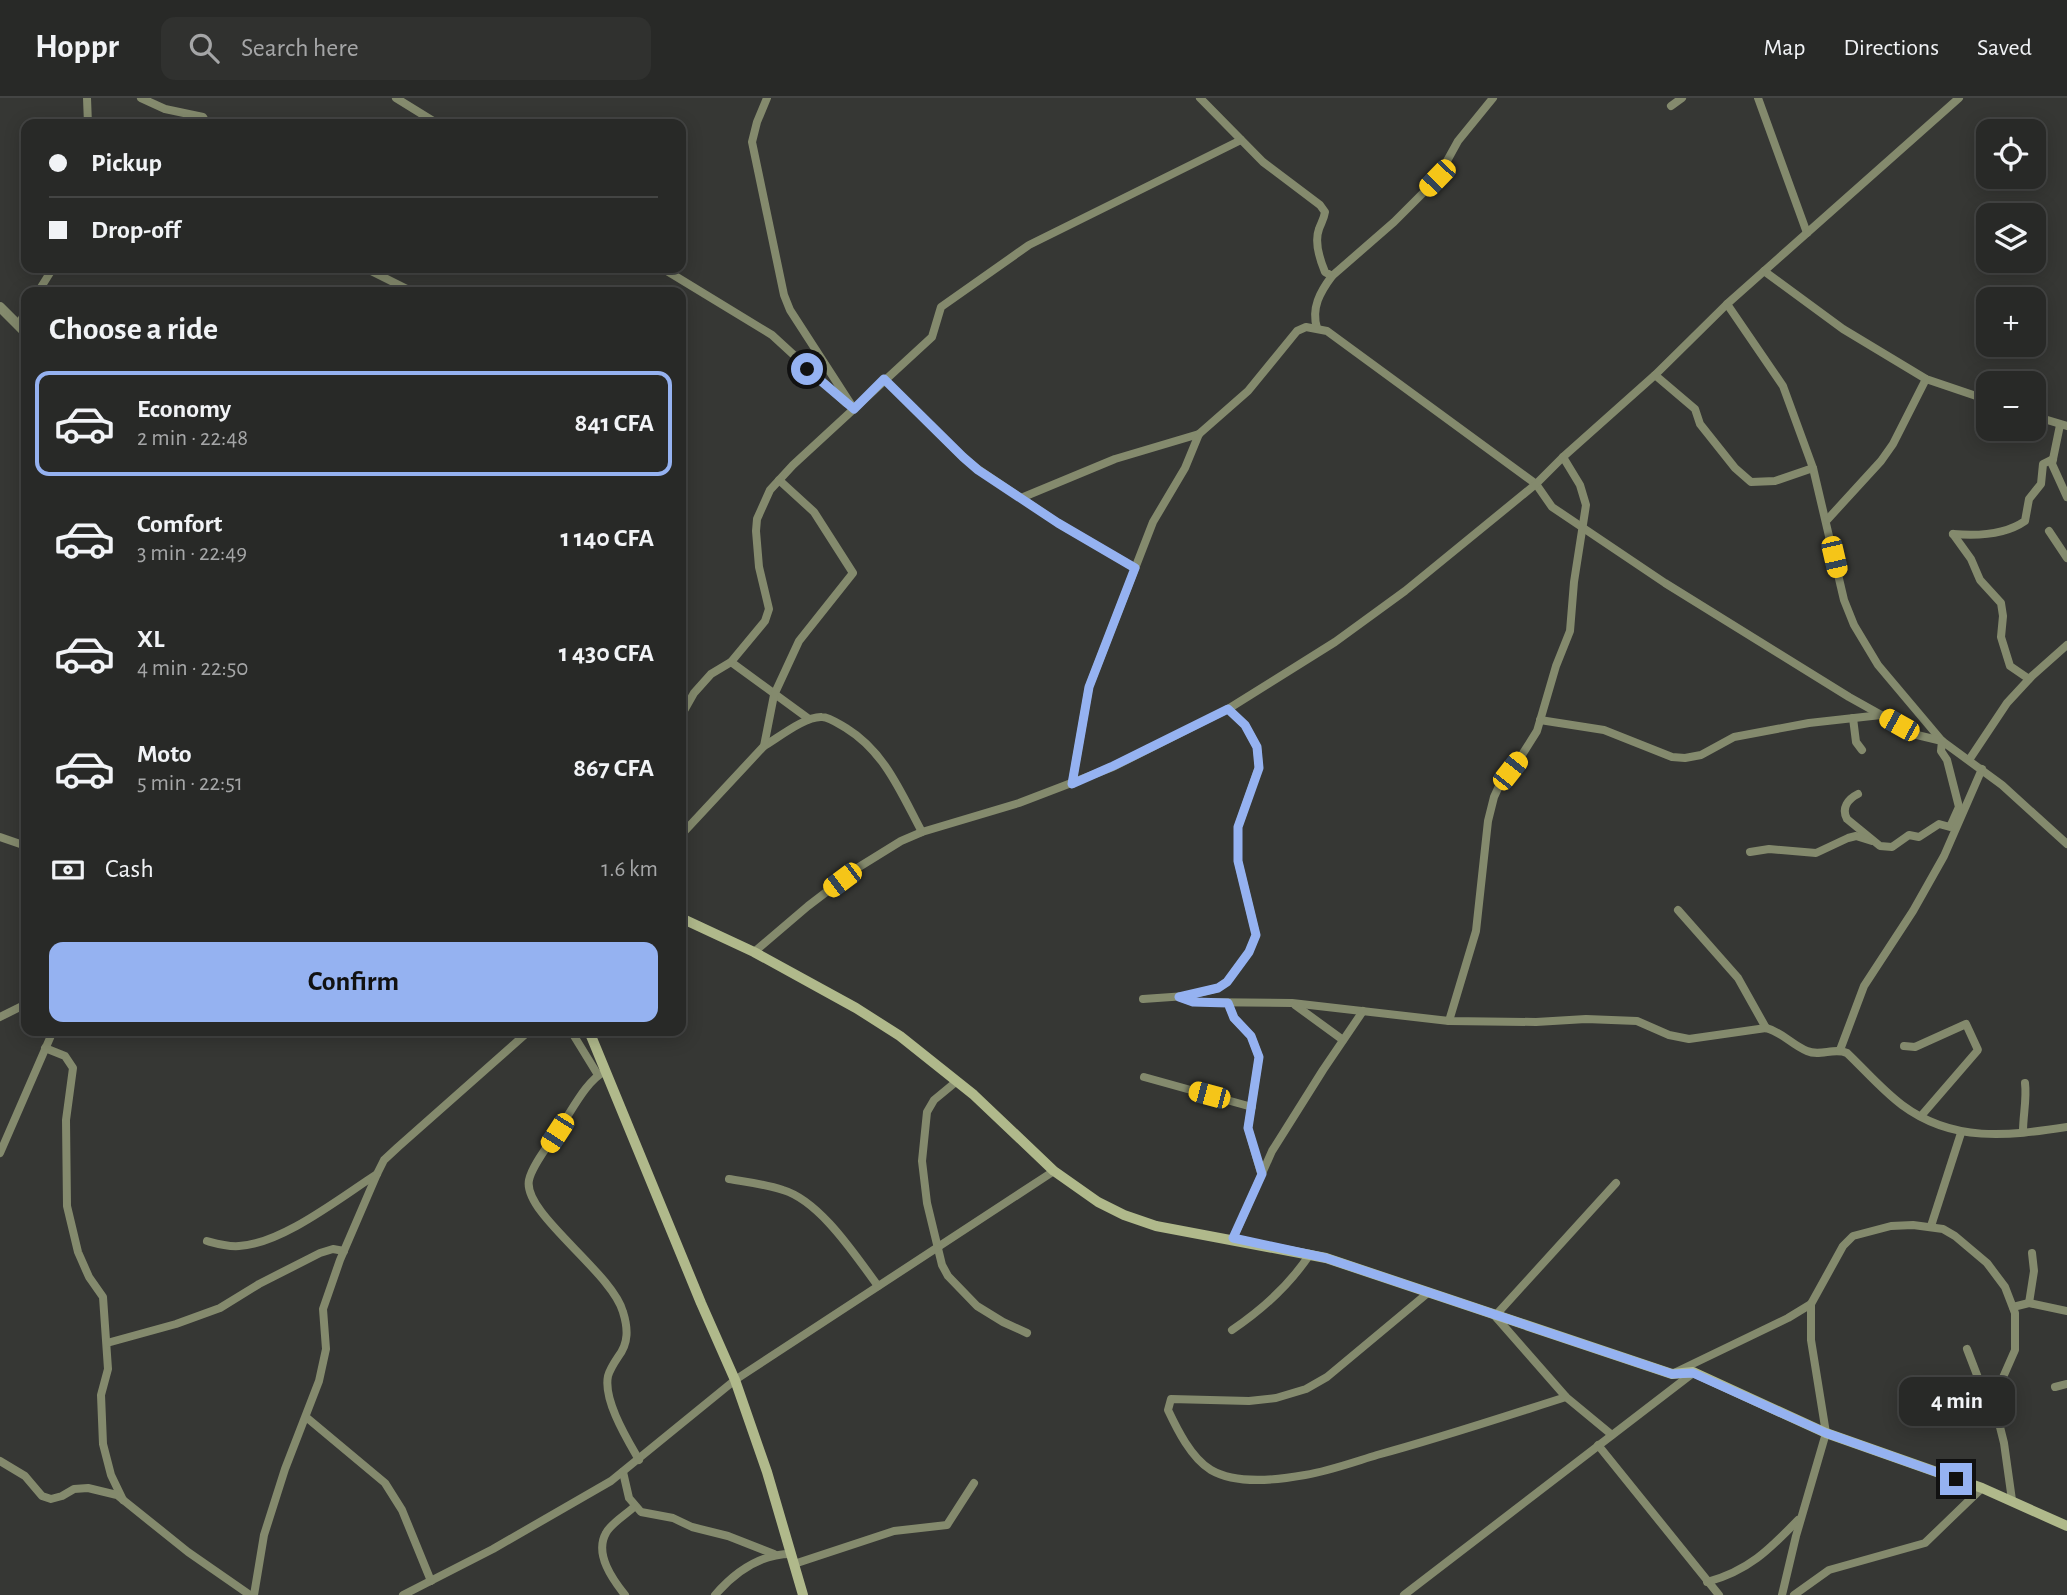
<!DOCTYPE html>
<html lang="en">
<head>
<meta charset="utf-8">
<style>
  body { margin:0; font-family:"Alegreya Sans",sans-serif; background:#30312f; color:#f1f3f6; height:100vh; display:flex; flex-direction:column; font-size:26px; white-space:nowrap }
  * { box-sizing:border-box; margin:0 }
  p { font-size:23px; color:#a5a6a7 }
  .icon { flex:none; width:38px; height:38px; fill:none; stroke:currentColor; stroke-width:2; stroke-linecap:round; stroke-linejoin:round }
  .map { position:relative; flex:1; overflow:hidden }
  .sheet { position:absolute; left:21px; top:189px; width:665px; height:749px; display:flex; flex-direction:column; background:#282927; border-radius:14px; box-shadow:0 4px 18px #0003,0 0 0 2px #444544 }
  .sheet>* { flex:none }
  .guide { position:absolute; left:21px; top:21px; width:665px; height:154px; border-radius:14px; box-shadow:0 4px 18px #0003,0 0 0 2px #444544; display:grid; align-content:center; height:154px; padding:0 28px; background:#282927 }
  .buttons { position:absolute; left:1976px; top:21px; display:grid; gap:14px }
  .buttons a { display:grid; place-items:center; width:70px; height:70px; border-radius:14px; background:#282927; box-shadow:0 4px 18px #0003,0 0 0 2px #444544; font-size:35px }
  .end { position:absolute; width:32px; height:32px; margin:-16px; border:9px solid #95b2f1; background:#111; box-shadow:0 0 0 4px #111 }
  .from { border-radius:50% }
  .bubble { position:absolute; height:49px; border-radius:14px; background:#282927; box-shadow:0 4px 18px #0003,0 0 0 2px #444544; font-size:23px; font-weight:600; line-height:49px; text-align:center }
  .car { position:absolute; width:21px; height:42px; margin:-21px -10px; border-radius:9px; box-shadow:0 0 5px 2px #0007; background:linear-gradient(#f5c518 24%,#345 0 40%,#f5c518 0 76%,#345 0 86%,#f5c518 0) }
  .guide b { display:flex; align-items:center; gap:24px; height:66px; font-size:26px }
  .guide b+b { border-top:2px solid #444544 }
  .guide i { width:18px; height:18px; background:#f1f3f6 }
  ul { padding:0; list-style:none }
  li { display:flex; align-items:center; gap:21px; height:105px; margin:0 14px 10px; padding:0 14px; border:4px solid transparent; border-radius:14px }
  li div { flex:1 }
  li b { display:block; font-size:26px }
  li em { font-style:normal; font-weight:600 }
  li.on { border-color:#95b2f1 }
  li>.icon { width:63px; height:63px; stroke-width:1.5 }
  h2 { padding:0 28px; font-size:32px; line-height:84px }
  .pay { display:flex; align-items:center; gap:18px; height:77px; padding:0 28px; font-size:26px }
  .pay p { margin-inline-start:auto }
  .button { display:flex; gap:14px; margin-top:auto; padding:14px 28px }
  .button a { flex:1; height:80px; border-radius:14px; background:#95b2f1; color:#111; font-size:28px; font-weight:600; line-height:80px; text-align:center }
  header { display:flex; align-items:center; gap:42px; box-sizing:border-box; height:98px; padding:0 35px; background:#282927; border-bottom:2px solid #444544 }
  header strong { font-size:33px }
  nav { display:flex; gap:38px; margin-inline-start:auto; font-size:24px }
  .search { width:490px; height:63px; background:#30312f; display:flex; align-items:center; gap:18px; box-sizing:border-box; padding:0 24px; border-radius:14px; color:#a5a6a7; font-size:26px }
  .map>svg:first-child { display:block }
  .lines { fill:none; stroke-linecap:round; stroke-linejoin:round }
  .minor { stroke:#848a6d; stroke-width:8 }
  .tertiary { stroke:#848a6d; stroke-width:10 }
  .secondary { stroke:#b0b98b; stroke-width:10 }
  .route { stroke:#95b2f1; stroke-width:9 }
</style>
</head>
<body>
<header>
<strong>Hoppr</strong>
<div class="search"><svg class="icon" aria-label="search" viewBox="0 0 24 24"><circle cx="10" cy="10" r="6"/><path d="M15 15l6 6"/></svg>Search here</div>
<nav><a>Map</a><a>Directions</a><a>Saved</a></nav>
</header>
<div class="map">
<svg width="2067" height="1497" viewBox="0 0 2067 1497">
  <rect width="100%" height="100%" fill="#363734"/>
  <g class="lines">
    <g class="minor">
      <polyline points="87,0 88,26"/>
      <polyline points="141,0 165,11 203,19 207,26"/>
      <polyline points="396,0 438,26"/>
      <polyline points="767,0 757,24 752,44 784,197 790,212 854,311"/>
      <path d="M1200,0L1263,64L1320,107L1325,114C1324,121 1321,125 1319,131C1314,144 1320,162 1325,174L1332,178L1394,124L1437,81L1458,43L1493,0"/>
      <polyline points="1758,0 1807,135"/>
      <polyline points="1671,8 1682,0"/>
      <polyline points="365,170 413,194"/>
      <polyline points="662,170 772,237 846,305"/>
      <polyline points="1764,173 1843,231 1926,281 1988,302"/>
      <polyline points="38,194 53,170"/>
      <polyline points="1727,206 1783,288 1813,370 1844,502 1854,527 1878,567 1942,643 2002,687 2067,746"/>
      <polyline points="19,226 26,213"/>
      <path d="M1317,230C1311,210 1320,194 1332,178"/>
      <polyline points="1655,277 1695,311 1700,326 1735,370 1751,384 1775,383 1813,370"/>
      <polyline points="884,281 963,359 978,371 1058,425 1135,470"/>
      <polyline points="2034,318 2067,328"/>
      <polyline points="2060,327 2052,366 2067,399"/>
      <polyline points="1021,400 1115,361 1199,336"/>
      <polyline points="1827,422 1881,363 1893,346 1926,281"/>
      <polyline points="2049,433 2067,460"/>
      <polyline points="1953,436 1971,461 1980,482 2001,505 2003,518 2001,539 2010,568 2029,581"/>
      <path d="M1953,436C1976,438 2005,437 2025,423L2029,401L2041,386L2043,366L2053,361"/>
      <polyline points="731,564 809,621"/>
      <polyline points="681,618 694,595 711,576 731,564 765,523 769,511 759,469 756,433 757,421 770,392 793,367 932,239 941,209 1029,147 1241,42"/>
      <polyline points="1853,620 1856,644 1862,652"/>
      <polyline points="1540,622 1604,632 1672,659 1685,660 1701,657 1734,639 1809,625 1881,617"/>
      <path d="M764,648C778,640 805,618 822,619C829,619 839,626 846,630C885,654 901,695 922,734"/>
      <polyline points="1969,662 2007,605 2032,578 2067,547"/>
      <path d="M1072,686L1089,589L1153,424L1185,370L1199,336L1248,293L1297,233L1306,229L1327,233L1536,386L1552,409L1665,485L1849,599L1917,637L1942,643L1941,653L1947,662L1959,709L1950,729L1939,726L1919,739L1909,737L1892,749L1880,748L1847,721C1841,710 1848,701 1858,696"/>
      <polyline points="681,737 764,648 774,597 799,543 853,475 814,414 779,382"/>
      <polyline points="0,739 26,748"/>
      <polyline points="1750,754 1769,751 1816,755 1848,740 1856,738 1872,743"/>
      <polyline points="1678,812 1738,880 1766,930"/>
      <polyline points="754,854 808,808 859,769 901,743 922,734 1019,705 1113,669 1228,611 1335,544 1405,493 1536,386 1563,359 1655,277 1727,206 1959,0"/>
      <path d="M1179,899L1193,904L1292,905L1449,923L1536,924L1586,921L1637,923L1669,937L1689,941L1766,930C1782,934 1792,947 1807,953C1820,959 1834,949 1847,955C1865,972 1882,992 1902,1007C1953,1045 2008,1038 2067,1029"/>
      <polyline points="1143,901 1186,898 1218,890 1227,884 1249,854 1256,837 1238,763 1238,729 1259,669 1257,649 1245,627 1228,611"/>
      <polyline points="1228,905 1234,920 1251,938 1259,959 1248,1030 1261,1075"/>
      <polyline points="1295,907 1343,942"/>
      <polyline points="0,919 26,906"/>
      <polyline points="1449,923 1476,833 1488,723 1494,699 1500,686 1520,660 1537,633 1556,568 1570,533 1574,484 1586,407 1580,387 1563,359"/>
      <polyline points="571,933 598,977"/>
      <polyline points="1904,948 1915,949 1966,926 1978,952 1921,1018"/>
      <polyline points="45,950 65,958 73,970 66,1022 67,1108 78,1154 89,1179 103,1199 108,1271 101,1297 103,1346 111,1377 123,1402"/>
      <polyline points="1840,952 1864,888 1913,813 1944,758 1982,671"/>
      <path d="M605,973C585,984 572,1013 559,1031C551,1044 532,1067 529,1082C522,1115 612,1174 623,1214C628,1230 629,1245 618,1259C614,1265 610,1271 608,1278C603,1302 627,1341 639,1362"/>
      <polyline points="1144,979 1252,1009"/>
      <polyline points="957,983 934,1002 927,1014 922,1063 927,1105 942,1167 948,1178 977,1208 1003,1224 1027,1235"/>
      <path d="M2023,1034C2023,1017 2027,1001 2025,985"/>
      <polyline points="0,1055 53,933"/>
      <path d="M729,1081C747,1084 765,1086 783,1092C820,1103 855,1157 878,1188"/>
      <polyline points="1931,1128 1961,1035"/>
      <polyline points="1233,1141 1272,1053 1323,972 1363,913"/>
      <path d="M207,1143C218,1146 228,1149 239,1148C282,1146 341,1099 377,1076"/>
      <path d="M1429,1194L1327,1279L1306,1291L1276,1300L1249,1303L1171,1301L1168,1312C1177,1331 1191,1360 1211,1372C1237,1387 1277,1382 1305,1377C1329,1373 1354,1364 1377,1357C1440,1340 1503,1319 1566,1299"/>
      <polyline points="2029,1205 2034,1173 2032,1155"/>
      <polyline points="2013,1209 2029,1205 2067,1213"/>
      <path d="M1232,1232C1263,1211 1289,1188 1310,1156"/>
      <polyline points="107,1245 176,1226 220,1210 259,1186 320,1155 333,1151 344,1153"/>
      <polyline points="1967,1251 1992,1316"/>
      <polyline points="1676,1274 1788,1220 1811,1206 1843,1148 1853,1138 1891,1128 1913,1127 1943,1131 1955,1138 1987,1165 2005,1189 2015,1215 2015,1252 1997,1293 1995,1309 2004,1345 2012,1402"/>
      <polyline points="2055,1289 2067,1286"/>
      <polyline points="306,1319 385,1385 402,1412 431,1483"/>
      <polyline points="1612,1337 1566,1299 1495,1218 1616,1085"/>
      <polyline points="1598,1347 1719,1497"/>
      <polyline points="0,1363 25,1378 42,1398 51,1401 62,1398 74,1391 88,1390 117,1397 188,1454 250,1497"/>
      <polyline points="623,1374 629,1400 641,1414 673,1420 692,1429 728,1438 774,1456"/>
      <polyline points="794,1466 894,1433 947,1427 974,1385"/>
      <path d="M1707,1484C1748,1473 1769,1452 1798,1422"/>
      <polyline points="254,1497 264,1437 285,1371 319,1283 326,1251 323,1211 340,1162 377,1076 384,1062 398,1049 529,933"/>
      <polyline points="403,1497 493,1451 611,1383 735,1282 1054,1073"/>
      <path d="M625,1497C613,1482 594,1456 606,1435C611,1425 627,1416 635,1408"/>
      <path d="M715,1497C735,1474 759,1456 791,1456"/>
      <polyline points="1404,1497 1693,1275"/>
      <polyline points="1782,1497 1796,1438 1826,1335 1811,1242 1811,1206"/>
      <polyline points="1794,1497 1829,1472 1925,1445 1982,1390"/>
    </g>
    <polyline class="tertiary" points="0,209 26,235"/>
    <g class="secondary">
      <polyline points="681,820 754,854 856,910 900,938 974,997 1054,1073 1098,1104 1124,1117 1156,1128 1326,1160 1672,1276 1693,1274 1826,1335 1982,1390 2067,1428"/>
      <polyline points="589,933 701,1205 735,1282 767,1374 803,1497"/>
    </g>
  </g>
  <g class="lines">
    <polyline class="route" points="807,271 854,311 884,281 963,359 978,372 1058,425 1135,470 1089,589 1072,686 1113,668 1228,611 1245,627 1257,649 1259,670 1238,729 1238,763 1256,837 1249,854 1227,884 1218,890 1179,899 1193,904 1228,905 1234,920 1251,938 1259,959 1248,1030 1262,1076 1233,1140 1326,1160 1672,1276 1693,1275 1826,1335 1956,1381"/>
  </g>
</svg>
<div class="buttons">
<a><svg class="icon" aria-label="locate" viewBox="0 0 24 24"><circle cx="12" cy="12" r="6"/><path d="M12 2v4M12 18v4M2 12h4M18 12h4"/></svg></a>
<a><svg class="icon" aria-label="layers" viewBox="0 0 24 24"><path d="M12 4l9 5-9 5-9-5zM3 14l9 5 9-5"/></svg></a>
<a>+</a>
<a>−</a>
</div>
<i class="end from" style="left:807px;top:271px"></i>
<i class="end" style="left:1956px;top:1381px"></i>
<div class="bubble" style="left:1899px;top:1279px;width:116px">4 min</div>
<i class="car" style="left:1437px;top:80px;rotate:224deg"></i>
<i class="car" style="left:1834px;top:459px;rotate:167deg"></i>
<i class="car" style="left:1899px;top:627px;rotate:299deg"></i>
<i class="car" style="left:1510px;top:673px;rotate:38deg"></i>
<i class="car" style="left:842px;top:782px;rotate:233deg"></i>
<i class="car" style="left:1209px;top:997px;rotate:285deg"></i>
<i class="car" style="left:557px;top:1035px;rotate:213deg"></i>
<div class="guide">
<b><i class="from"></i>Pickup</b>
<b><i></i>Drop-off</b>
</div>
<section class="sheet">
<h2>Choose a ride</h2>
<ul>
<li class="on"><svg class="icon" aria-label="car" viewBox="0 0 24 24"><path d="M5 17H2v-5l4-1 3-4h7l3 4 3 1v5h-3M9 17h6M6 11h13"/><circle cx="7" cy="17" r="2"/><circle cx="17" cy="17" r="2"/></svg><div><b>Economy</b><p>2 min · 22:48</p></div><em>841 CFA</em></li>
<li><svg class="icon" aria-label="car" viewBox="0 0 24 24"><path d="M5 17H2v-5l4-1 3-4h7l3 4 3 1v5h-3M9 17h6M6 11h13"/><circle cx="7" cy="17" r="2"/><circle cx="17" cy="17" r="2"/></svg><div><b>Comfort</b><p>3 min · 22:49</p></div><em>1 140 CFA</em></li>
<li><svg class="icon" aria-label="car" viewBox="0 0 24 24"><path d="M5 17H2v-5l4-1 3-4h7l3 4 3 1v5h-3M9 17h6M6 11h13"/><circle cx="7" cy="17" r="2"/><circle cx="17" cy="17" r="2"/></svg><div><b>XL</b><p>4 min · 22:50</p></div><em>1 430 CFA</em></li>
<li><svg class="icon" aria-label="car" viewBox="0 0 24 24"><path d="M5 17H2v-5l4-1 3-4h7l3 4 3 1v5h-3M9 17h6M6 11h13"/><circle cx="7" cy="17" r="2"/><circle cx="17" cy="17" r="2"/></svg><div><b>Moto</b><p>5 min · 22:51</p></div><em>867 CFA</em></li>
</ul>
<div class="pay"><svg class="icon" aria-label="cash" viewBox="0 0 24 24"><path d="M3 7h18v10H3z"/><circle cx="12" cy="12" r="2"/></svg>Cash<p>1.6 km</p></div>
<div class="button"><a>Confirm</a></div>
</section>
</div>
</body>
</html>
